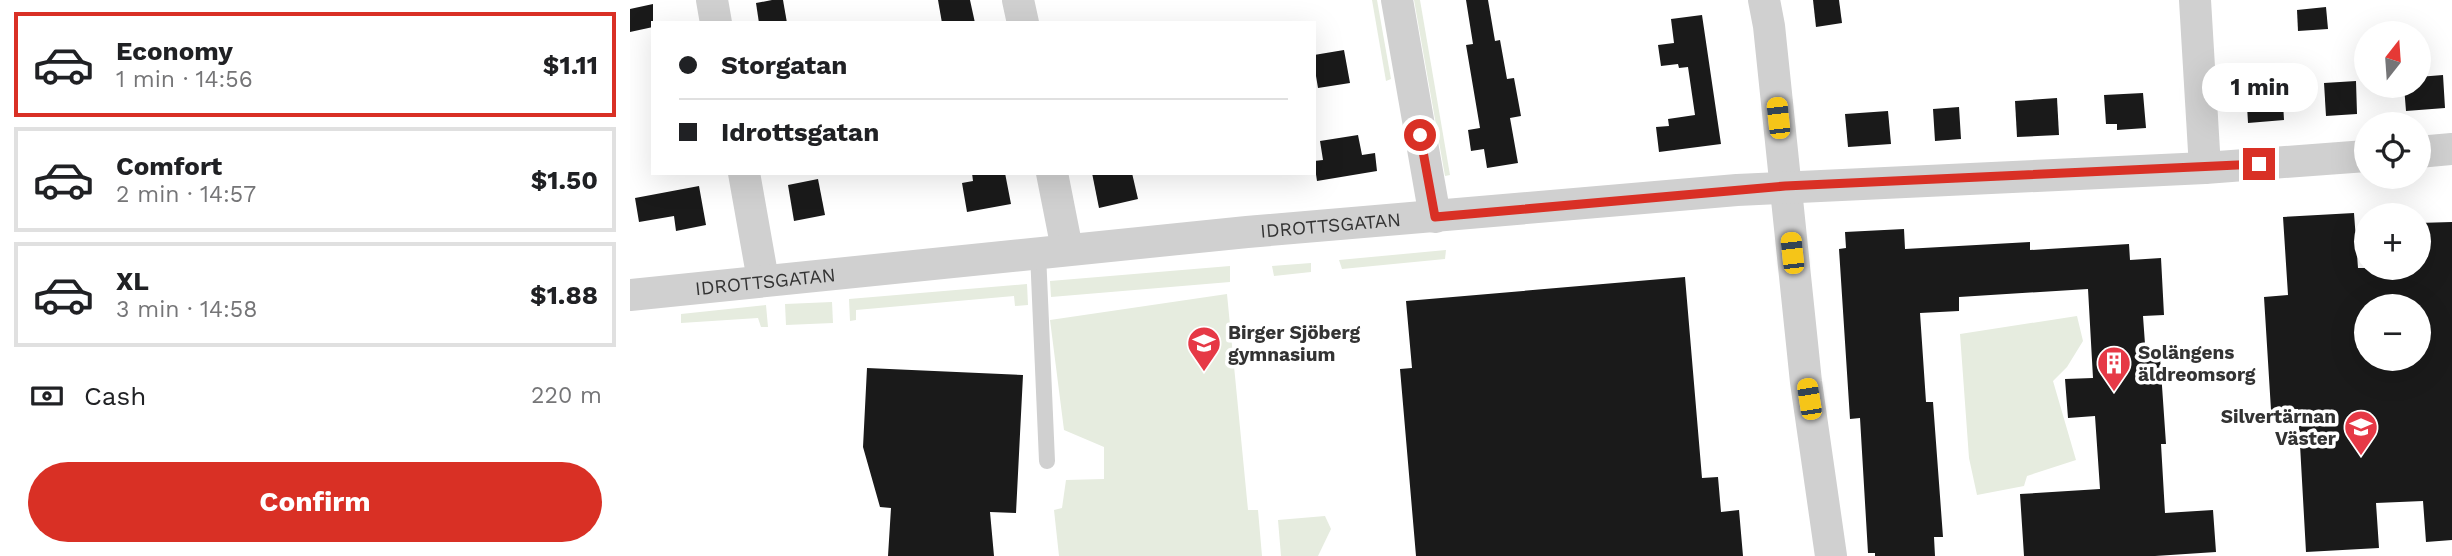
<!DOCTYPE html>
<html lang="en">
<head>
<meta charset="utf-8">
<style>
  body { margin:0; font-family:"Work Sans",sans-serif; background:#f2f2f2; color:#202124; height:100vh; display:flex; flex-direction:column; font-size:26px; white-space:nowrap }
  * { box-sizing:border-box; margin:0 }
  p { font-size:23px; color:#757577 }
  .icon { flex:none; width:38px; height:38px; fill:none; stroke:currentColor; stroke-width:2; stroke-linecap:round; stroke-linejoin:round }
  .map { position:relative; flex:1; overflow:hidden }
  .panel { display:flex; flex-direction:column; background:#fff; width:630px }
  .panel>* { flex:none }
  .guide { position:absolute; left:21px; top:21px; width:665px; height:154px; border-radius:0px; box-shadow:0 7px 28px #0002; display:grid; align-content:center; height:154px; padding:0 28px; background:#fff }
  .needle { width:46px; rotate:17deg }
  .tools { position:absolute; left:1724px; top:21px; display:grid; gap:14px }
  .tools a { display:grid; place-items:center; width:77px; height:77px; border-radius:50%; background:#fff; box-shadow:0 7px 28px #0002; font-size:35px }
  .end { position:absolute; width:32px; height:32px; margin:-16px; border:9px solid #d93025; background:#fff; box-shadow:0 0 0 4px #fff }
  .from { border-radius:50% }
  .bubble { position:absolute; height:49px; border-radius:24px; background:#fff; box-shadow:0 7px 28px #0002; font-size:23px; font-weight:700; line-height:49px; text-align:center }
  .car { position:absolute; width:21px; height:42px; margin:-21px -10px; border-radius:9px; box-shadow:0 0 5px 2px #0007; background:linear-gradient(#f5c518 24%,#345 0 40%,#f5c518 0 76%,#345 0 86%,#f5c518 0) }
  .guide b { display:flex; align-items:center; gap:24px; height:66px; font-size:26px }
  .guide b+b { border-top:2px solid #e0e0e0 }
  .guide i { width:18px; height:18px; background:#202124 }
  ul { padding:12px 0 0; list-style:none }
  li { display:flex; align-items:center; gap:21px; height:105px; margin:0 14px 10px; padding:0 14px; border:4px solid #e0e0e0; border-radius:0px }
  li div { flex:1 }
  li b { display:block; font-size:26px }
  li em { font-style:normal; font-weight:700 }
  li.on { border-color:#d93025 }
  li>.icon { width:63px; height:63px; stroke-width:1.5 }
  .pay { display:flex; align-items:center; gap:18px; height:77px; padding:0 28px; font-size:26px }
  .pay p { margin-inline-start:auto }
  .primary-button { display:flex; gap:14px; margin-top:auto; padding:14px 28px }
  .primary-button a { flex:1; height:80px; border-radius:42px; background:#d93025; color:#fff; font-size:28px; font-weight:700; line-height:80px; text-align:center }
  main { display:flex; flex:1; min-height:0 }
  .map>svg:first-child { display:block }
  .green { fill:#e6ecdf }
  .building { fill:#1a1a1a; fill-rule:evenodd }
  .lines { fill:none; stroke-linecap:round; stroke-linejoin:round }
  .service { stroke:#d0d0d0; stroke-width:16 }
  .minor { stroke:#d0d0d0; stroke-width:32 }
  .route { stroke:#d93025; stroke-width:9 }
  .labels { text-anchor:middle; dominant-baseline:central; stroke-width:7; stroke-linejoin:round; paint-order:stroke }
  .street-label { font-size:19px; fill:#333; stroke:#fff }
  .poi-label { font-size:19px; font-weight:bold; fill:#333; stroke:#fff; text-anchor:start }
</style>
</head>
<body>
<main>
<section class="panel">
<ul>
<li class="on"><svg class="icon" aria-label="car" viewBox="0 0 24 24"><path d="M5 17H2v-5l4-1 3-4h7l3 4 3 1v5h-3M9 17h6M6 11h13"/><circle cx="7" cy="17" r="2"/><circle cx="17" cy="17" r="2"/></svg><div><b>Economy</b><p>1 min · 14:56</p></div><em>$1.11</em></li>
<li><svg class="icon" aria-label="car" viewBox="0 0 24 24"><path d="M5 17H2v-5l4-1 3-4h7l3 4 3 1v5h-3M9 17h6M6 11h13"/><circle cx="7" cy="17" r="2"/><circle cx="17" cy="17" r="2"/></svg><div><b>Comfort</b><p>2 min · 14:57</p></div><em>$1.50</em></li>
<li><svg class="icon" aria-label="car" viewBox="0 0 24 24"><path d="M5 17H2v-5l4-1 3-4h7l3 4 3 1v5h-3M9 17h6M6 11h13"/><circle cx="7" cy="17" r="2"/><circle cx="17" cy="17" r="2"/></svg><div><b>XL</b><p>3 min · 14:58</p></div><em>$1.88</em></li>
</ul>
<div class="pay"><svg class="icon" aria-label="cash" viewBox="0 0 24 24"><path d="M3 7h18v10H3z"/><circle cx="12" cy="12" r="2"/></svg>Cash<p>220 m</p></div>
<div class="primary-button"><a>Confirm</a></div>
</section>
<div class="map">
<svg width="1822" height="556" viewBox="0 0 1822 556">
  <rect width="100%" height="100%" fill="#fff"/>
  <g class="green">
    <polygon points="742,0 747,0 761,79 756,81"/>
    <polygon points="784,0 790,0 820,175 815,176"/>
    <polygon points="816,250 815,259 712,269 709,260"/>
    <polygon points="681,263 681,272 644,276 642,266"/>
    <polygon points="600,266 600,282 421,297 420,281"/>
    <polygon points="397,284 398,305 385,306 384,296 226,310 226,320 220,321 219,299"/>
    <polygon points="597,294 618,510 628,510 632,556 429,556 424,510 432,508 436,480 474,479 474,447 434,430 420,320"/>
    <polygon points="202,302 203,323 156,325 155,304"/>
    <polygon points="136,305 138,327 131,327 128,318 51,323 51,314"/>
    <polygon points="1447,316 1453,341 1437,367 1423,381 1446,460 1397,476 1394,486 1347,495 1339,458 1330,334"/>
    <polygon points="695,516 701,529 688,556 651,556 648,520"/>
  </g>
  <g class="building">
    <polygon points="142,0 153,0 157,23 129,23 126,3"/>
    <polygon points="308,0 340,0 345,23 312,23"/>
    <polygon points="836,0 858,0 865,41 870,40 877,79 884,78 891,116 880,118 888,163 857,168 854,149 841,151 838,130 850,128 836,45 843,44"/>
    <polygon points="1183,0 1209,0 1212,23 1186,27"/>
    <polygon points="23,4 23,27 0,32 0,9"/>
    <polygon points="1696,7 1698,29 1668,31 1667,10"/>
    <polygon points="1072,15 1091,144 1029,152 1026,127 1039,126 1038,119 1065,115 1058,67 1049,68 1048,64 1031,66 1028,45 1044,43 1041,19"/>
    <polygon points="714,50 720,83 688,88 686,76 684,76 684,55"/>
    <polygon points="1651,68 1654,120 1618,123 1616,88 1630,87 1629,70"/>
    <polygon points="1813,75 1815,108 1776,111 1774,86 1788,86 1788,77"/>
    <polygon points="1726,81 1727,114 1696,116 1694,83"/>
    <polygon points="1513,93 1516,128 1487,130 1487,124 1476,124 1474,95"/>
    <polygon points="1427,98 1429,135 1387,137 1385,101"/>
    <polygon points="1329,107 1331,139 1305,141 1303,109"/>
    <polygon points="1258,111 1261,144 1218,147 1215,114"/>
    <polygon points="728,135 732,155 745,153 747,171 687,181 684,161 693,160 690,141"/>
    <polygon points="342,173 375,173 381,204 337,212 332,183 343,181"/>
    <polygon points="462,173 502,173 508,199 469,208"/>
    <polygon points="188,179 195,215 164,221 158,185"/>
    <polygon points="69,186 76,225 46,231 44,216 9,222 5,198"/>
    <path d="M1724,213L1728,268H1788V223L1822,222V540L1796,542L1793,501L1746,503L1749,548L1676,552L1668,409L1641,410L1634,297L1658,295L1653,217ZM1736,306H1788V359H1736Z"/>
    <polygon points="1274,229 1275,249 1400,242 1400,250 1499,244 1500,260 1531,258 1534,315 1513,316 1516,358 1530,357 1536,444 1531,444 1535,513 1583,510 1586,552 1525,556 1394,556 1390,494 1470,489 1465,416 1438,418 1435,379 1463,378 1458,289 1329,297 1329,311 1290,313 1296,402 1303,402 1313,537 1304,537 1305,556 1245,556 1245,553 1238,553 1230,418 1220,419 1209,249 1216,248 1215,232"/>
    <polygon points="1055,277 1072,478 1088,477 1091,512 1109,510 1113,556 786,556 770,369 782,368 776,301"/>
    <polygon points="237,368 393,375 386,513 360,512 364,556 258,556 261,508 250,507 233,447"/>
  </g>
  <g class="lines">
    <polyline class="service" points="408,253 417,461"/>
    <g class="minor">
      <polyline points="82,0 86,23"/>
      <polyline points="388,0 393,23"/>
      <polyline points="767,0 805,217"/>
      <polyline points="1134,0 1139,26 1176,382 1201,556"/>
      <polyline points="1565,0 1575,168"/>
      <polyline points="1788,152 1822,149"/>
      <polyline points="114,173 133,280"/>
      <polyline points="422,173 437,249"/>
      <path id="s1" d="M0,295L617,232L1107,190L1575,168L1736,156"/>
    </g>
  </g>
  <g class="lines">
    <polyline class="route" points="790,135 805,217 1155,186 1629,164"/>
  </g>
  <defs>
    <g id="school-pin" transform="scale(1.75)"><path d="M0 17L-7.5 6A9.5 9.5 0 1 1 7.5 6Z" fill="#e63946" stroke="#fff"/><path d="M0-5L7-2L0 1L-7-2ZM-4 1L0 2.5L4 1V4Q0 6-4 4Z" fill="#fff"/></g>
    <g id="building-pin" transform="scale(1.75)"><path d="M0 17L-7.5 6A9.5 9.5 0 1 1 7.5 6Z" fill="#e63946" stroke="#fff"/><path d="M-4-6H4V6H1V3H-1V6H-4ZM-2.5-4.3h1.7v1.8h-1.7ZM.8-4.3h1.7v1.8H.8ZM-2.5-1h1.7V.8h-1.7ZM.8-1h1.7V.8H.8Z" fill="#fff"/></g>
  </defs>
  <g fill-rule="evenodd">
    <use href="#school-pin" x="574" y="343"/>
    <use href="#building-pin" x="1484" y="363"/>
    <use href="#school-pin" x="1731" y="427"/>
  </g>
  <g class="labels">
    <g class="street-label">
      <text stroke="none"><textPath href="#s1" startOffset="704">IDROTTSGATAN</textPath></text>
      <text stroke="none"><textPath href="#s1" startOffset="136">IDROTTSGATAN</textPath></text>
    </g>
    <g class="poi-label">
      <text x="598" y="332">Birger Sjöberg<tspan x="598" dy="22">gymnasium</tspan></text>
      <text x="1508" y="352">Solängens<tspan x="1508" dy="22">äldreomsorg</tspan></text>
      <text x="1706" y="416" text-anchor="end">Silvertärnan<tspan x="1706" dy="22">Väster</tspan></text>
    </g>
  </g>
</svg>
<div class="tools">
<a><svg class="needle" viewBox="-14 -14 28 28"><path d="M0-13l5 13h-10z" fill="#e53935"/><path d="M0 13l5-13h-10z" fill="#757577"/></svg></a>
<a><svg class="icon" aria-label="locate" viewBox="0 0 24 24"><circle cx="12" cy="12" r="6"/><path d="M12 2v4M12 18v4M2 12h4M18 12h4"/></svg></a>
<a>+</a>
<a>−</a>
</div>
<i class="end from" style="left:790px;top:135px"></i>
<i class="end" style="left:1629px;top:164px"></i>
<div class="bubble" style="left:1572px;top:63px;width:116px">1 min</div>
<i class="car" style="left:1148px;top:118px;rotate:354deg"></i>
<i class="car" style="left:1162px;top:253px;rotate:354deg"></i>
<i class="car" style="left:1179px;top:399px;rotate:351deg"></i>
<div class="guide">
<b><i class="from"></i>Storgatan</b>
<b><i></i>Idrottsgatan</b>
</div>
</div>
</main>
</body>
</html>
